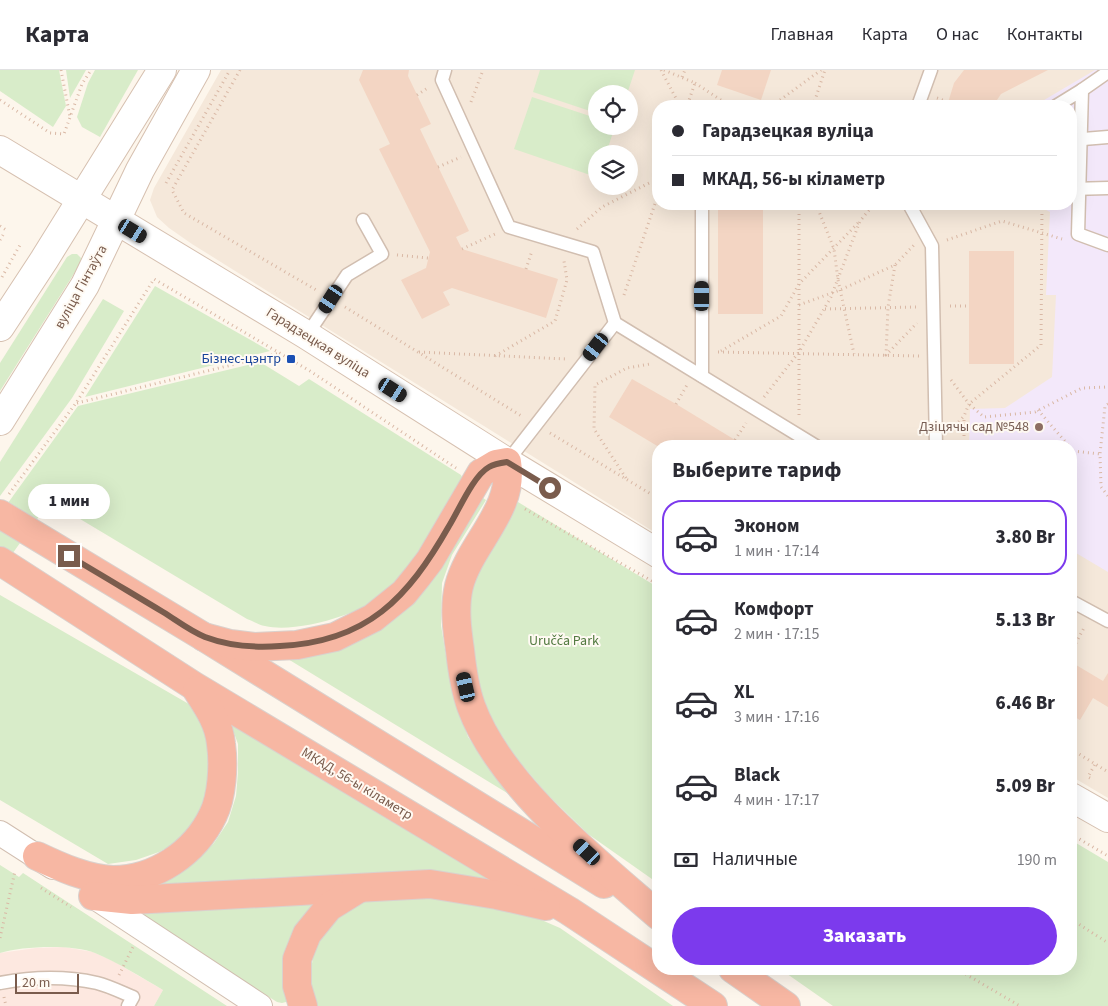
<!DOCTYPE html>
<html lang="ru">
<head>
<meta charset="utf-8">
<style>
  body { margin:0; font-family:"Source Sans 3",sans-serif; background:#f7f7f7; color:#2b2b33; height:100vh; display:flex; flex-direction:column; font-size:19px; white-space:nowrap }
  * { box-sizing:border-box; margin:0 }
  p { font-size:16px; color:#7c7c81 }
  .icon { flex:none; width:28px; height:28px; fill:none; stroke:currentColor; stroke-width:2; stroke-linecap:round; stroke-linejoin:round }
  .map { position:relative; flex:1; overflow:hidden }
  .panel { position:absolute; left:652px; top:370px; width:425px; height:535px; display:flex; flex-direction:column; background:#fff; border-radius:20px; box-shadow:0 5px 20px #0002 }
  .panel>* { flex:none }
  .guide { position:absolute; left:652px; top:30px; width:425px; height:110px; border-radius:20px; box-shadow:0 5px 20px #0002; display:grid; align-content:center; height:110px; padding:0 20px; background:#fff }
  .tools { position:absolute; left:588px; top:15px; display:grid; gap:10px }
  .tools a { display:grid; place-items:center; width:50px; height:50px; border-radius:50%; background:#fff; box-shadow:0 5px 20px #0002; font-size:25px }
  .scale { position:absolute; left:15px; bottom:12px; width:64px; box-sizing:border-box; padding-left:5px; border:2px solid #7a5c4d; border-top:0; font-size:14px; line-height:18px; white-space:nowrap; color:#7a5c4d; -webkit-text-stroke:4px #fffaf3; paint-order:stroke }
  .end { position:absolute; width:22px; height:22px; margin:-11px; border:6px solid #7a5c4d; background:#fff; box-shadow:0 0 0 2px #fff }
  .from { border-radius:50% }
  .bubble { position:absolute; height:35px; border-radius:18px; background:#fff; box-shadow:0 5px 20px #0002; font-size:16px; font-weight:800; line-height:35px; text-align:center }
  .car { position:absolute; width:15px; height:30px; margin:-15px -8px; border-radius:6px; box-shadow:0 0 4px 1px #0007; background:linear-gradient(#222 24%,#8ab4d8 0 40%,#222 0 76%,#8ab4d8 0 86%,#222 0) }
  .guide b { display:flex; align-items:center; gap:18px; height:48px; font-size:19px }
  .guide b+b { border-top:1px solid #e1e1e2 }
  .guide i { width:12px; height:12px; background:#2b2b33 }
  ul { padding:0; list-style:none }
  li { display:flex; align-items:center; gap:15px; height:75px; margin:0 10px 8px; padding:0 10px; border:2px solid transparent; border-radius:20px }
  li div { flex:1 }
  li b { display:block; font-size:19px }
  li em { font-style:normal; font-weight:800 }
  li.on { border-color:#7c3aed }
  li>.icon { width:45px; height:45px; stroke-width:1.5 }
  h2 { padding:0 20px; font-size:22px; line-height:60px }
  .pay { display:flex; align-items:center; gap:12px; height:55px; padding:0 20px; font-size:19px }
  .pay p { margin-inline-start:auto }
  .primary-button { display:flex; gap:10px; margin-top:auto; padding:10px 20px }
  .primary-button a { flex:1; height:58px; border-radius:30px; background:#7c3aed; color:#fff; font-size:20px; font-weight:800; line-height:58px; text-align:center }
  header { display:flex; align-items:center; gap:30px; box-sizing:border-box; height:70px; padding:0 25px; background:#fff; border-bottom:1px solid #e1e1e2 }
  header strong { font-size:24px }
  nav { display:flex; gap:28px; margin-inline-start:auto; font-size:18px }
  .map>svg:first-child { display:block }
  .residential { fill:#f5e8da; fill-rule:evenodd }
  .commercial { fill:#fde8e0 }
  .education { fill:#f3e8fa }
  .green { fill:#d8ecc9 }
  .building { fill:#f3d5c3 }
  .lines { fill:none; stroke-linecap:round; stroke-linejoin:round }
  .lane-casing { stroke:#d1beb0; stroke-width:15 }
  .street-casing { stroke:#d1beb0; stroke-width:26 }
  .secondary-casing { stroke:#d6c0b0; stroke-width:30 }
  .highway-casing { stroke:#dad1cd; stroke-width:30 }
  .path { stroke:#d9b8a5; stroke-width:3; stroke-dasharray:1 4; stroke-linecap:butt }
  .lane { stroke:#fff; stroke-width:12 }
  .street { stroke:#fff; stroke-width:24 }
  .secondary { stroke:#fff; stroke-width:28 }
  .highway { stroke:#f7b7a3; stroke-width:28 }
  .route { stroke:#7a5c4d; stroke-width:6 }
  .transit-dot { fill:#1a4fb4; stroke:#fffaf3; stroke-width:2 }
  .education-dot { fill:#8d6e63; stroke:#fffaf3; stroke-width:2 }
  .labels { text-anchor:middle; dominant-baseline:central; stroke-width:4; stroke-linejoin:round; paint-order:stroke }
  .street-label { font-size:14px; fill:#7a5c4d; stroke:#fffaf3 }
  .transit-label { font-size:14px; fill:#164399; stroke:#fffaf3; text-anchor:end }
  .education-label { font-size:14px; fill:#785e54; stroke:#fffaf3; text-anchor:end }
  .park-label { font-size:14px; fill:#537a41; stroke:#fffaf3 }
</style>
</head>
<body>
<header>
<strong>Карта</strong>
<nav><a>Главная</a><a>Карта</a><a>О нас</a><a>Контакты</a></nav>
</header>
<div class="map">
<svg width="1108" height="936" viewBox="0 0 1108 936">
  <rect width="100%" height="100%" fill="#fdf6ec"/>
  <path class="residential" d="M221,0H1108V728L1071,706V376H659V465L192,174L169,158L157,147L150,130L154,118ZM596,24H629V56H596ZM659,36H1071V134H659ZM596,84H629V116H596Z"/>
  <polygon class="commercial" points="64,877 93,882 113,891 163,920 154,936 0,936 0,883 36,878"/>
  <polygon class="education" points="1095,0 1108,0 1108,502 1071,480 1071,376 969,376 970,339 1005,338 1052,307 1056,225 1046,225 1050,142 1035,134 1071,134 1071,36 1034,36"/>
  <g class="green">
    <polygon points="0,0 59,0 66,36 53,57 0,21"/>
    <polygon points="66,0 86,0 70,28"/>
    <polygon points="95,0 138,0 100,67 82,57 77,47 88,13"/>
    <polygon points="540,0 635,0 627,24 596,24 596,43 533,22"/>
    <polygon points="532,27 596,48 596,56 615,56 606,84 596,84 596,107 514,79"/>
    <polygon points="72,184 77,184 81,188 80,194 0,321 0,293 67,187"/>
    <polygon points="155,216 270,281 85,327"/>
    <polygon points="103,229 124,241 72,328 0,426 0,392"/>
    <path d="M260,292L299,316L309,309L461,405L463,410L403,508C400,512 397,516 393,519C368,542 298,564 265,556C259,555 253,551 247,549L50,431L0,501V444L78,336Z"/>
    <path d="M480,426L486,430L452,485L442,513L441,555L450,611L468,667L512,726L283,586C311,579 341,574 368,564C417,547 455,469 480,426Z"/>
    <polygon points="518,432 659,518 659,814 588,764 547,724 506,676 482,630 470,581 467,536 475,497"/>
    <polygon points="0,525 194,637 204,652 211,699 203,740 180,771 159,782 136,790 108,794 0,730"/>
    <polygon points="229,649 499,814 162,817 142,815 169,805 196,791 214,773 228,752 236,726 238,702 238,674"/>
    <polygon points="1071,770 1108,792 1108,936 833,936 780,899 1071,899"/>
    <path d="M0,795L19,807L23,803L227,936H154L163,920C141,907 119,893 95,883C73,874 22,876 0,883Z"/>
    <polygon points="416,822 530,845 560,858 673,936 316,936 312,921 310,906 314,881 320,868 337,847 356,832"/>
    <polygon points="317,830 286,932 282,933 277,932 130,839"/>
  </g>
  <g class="building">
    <polygon points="363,0 409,0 408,6 431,54 420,59 469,161 456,167 462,179 558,209 546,248 452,218 443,222 450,235 422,249 401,210 426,198 430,182 379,79 390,74 359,10"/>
    <polygon points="722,0 771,0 761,30 717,15"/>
    <polygon points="964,0 1048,0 1001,24 993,36 947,36 954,13"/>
    <rect x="718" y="134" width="45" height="110"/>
    <rect x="969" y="181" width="45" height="113"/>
    <polygon points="632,309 676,334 745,376 659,377 609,347"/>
    <polygon points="1071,592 1103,611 1108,603 1108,637 1093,628 1080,650 1071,645"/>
  </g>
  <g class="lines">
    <g class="lane-casing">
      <g id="lane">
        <polyline points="445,0 442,10 509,157 593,182 615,253 816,376"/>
        <polyline points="1082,20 1108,2"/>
        <polyline points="918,36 931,0"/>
        <polyline points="1056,36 1082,20 1078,164 1108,175"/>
        <polyline points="1071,70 1108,67"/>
        <polyline points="1071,119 1108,118"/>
        <polyline points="909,134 932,176 936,376"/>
        <polyline points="307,265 347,205 382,184 363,150"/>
        <polyline points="702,306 702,134"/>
        <polyline points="507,392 615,253"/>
        <polyline points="1071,531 1108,551"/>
        <path d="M0,913C32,907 65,906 97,913C109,916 121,922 133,927L128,936"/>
      </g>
    </g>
    <g class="street-casing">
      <g id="street">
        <polyline points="0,763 53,797"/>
        <polyline points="93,826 260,936"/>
      </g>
    </g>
    <g class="secondary-casing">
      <g id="secondary">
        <polyline points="0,80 305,264 507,392 659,484"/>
        <polyline points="0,257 44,190 162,0"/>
        <polyline points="0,351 85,215 140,100 196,0"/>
        <polyline points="1071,727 1108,748"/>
      </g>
    </g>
    <g class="highway-casing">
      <g id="highway">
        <polyline points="0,444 204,567 604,814"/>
        <polyline points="0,491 194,616 569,841 713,936"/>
        <path d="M204,567L230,574L254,577L297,575L335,567L373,548L404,523L417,507L430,490L481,403L496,394L507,392C515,440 470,473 459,516C454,537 457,560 460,580C462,599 465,619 471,636C500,716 596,791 659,846"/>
        <path d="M37,786C60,797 87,809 113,810C155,810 195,783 213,745C222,727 224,695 221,674C219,653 208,637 197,620"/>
        <polyline points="93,826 132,830 430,814 497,825 546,836"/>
        <polyline points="733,899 786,936"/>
        <polyline points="303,936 297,916 297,889 307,864 329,837 358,819"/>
      </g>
    </g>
    <g class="path">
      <polyline points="61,0 70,47"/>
      <polyline points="240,0 172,120 184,143 318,221"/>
      <polyline points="661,0 680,36"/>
      <polyline points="664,0 695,13 687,36"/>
      <polyline points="682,7 685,0"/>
      <polyline points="695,13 730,36"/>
      <polyline points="417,25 429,17"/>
      <polyline points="937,28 948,32"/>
      <polyline points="0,30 50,63 64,64 82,14 91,0"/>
      <polyline points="471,32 483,0"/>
      <polyline points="772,36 821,0"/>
      <polyline points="813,36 825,0"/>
      <polyline points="438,97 461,87"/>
      <polyline points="166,113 230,0"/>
      <polyline points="799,134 799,346"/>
      <polyline points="816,134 834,179 838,210 854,284"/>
      <polyline points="1042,134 1041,275 969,334 984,347 1035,342 1082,318 1108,317"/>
      <polyline points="0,156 6,160"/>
      <polyline points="577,159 602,137 659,108"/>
      <polyline points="0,170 3,165"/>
      <polyline points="947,170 1002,151 1062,169"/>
      <polyline points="462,179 495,164"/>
      <polyline points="397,185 428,188"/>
      <polyline points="895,195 888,237 886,285 917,253"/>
      <polyline points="526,199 532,181"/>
      <polyline points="2,207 20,175"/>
      <polyline points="624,225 659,122"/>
      <polyline points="799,235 840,220 895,195 914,175"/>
      <polyline points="950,236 969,236"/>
      <polyline points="345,237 523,347"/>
      <polyline points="825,239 916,237"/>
      <polyline points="721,281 781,246 799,214 858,153"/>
      <polyline points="419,282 567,289"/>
      <polyline points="718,282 920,286"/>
      <polyline points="495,286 555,251 567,210 564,191"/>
      <polyline points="951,310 969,334 964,346 952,359"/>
      <polyline points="764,327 799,282 831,227 860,151 874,134"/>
      <polyline points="77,333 280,283"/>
      <polyline points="676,334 687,315"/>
      <polyline points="1108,334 1105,336 1100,384 1101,417 1108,426"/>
      <polyline points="1038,340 1069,376"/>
      <polyline points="550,363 659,429"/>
      <polyline points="735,370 746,353"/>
      <polyline points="964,376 964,347"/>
      <polyline points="1073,381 1100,384"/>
      <polyline points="626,408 594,359 595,315 627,298 650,294"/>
      <polyline points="9,424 76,333 154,209 310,301 456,398"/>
      <polyline points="525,439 659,515"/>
      <polyline points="1071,582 1085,556"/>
      <polyline points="1071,679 1108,702"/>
      <polyline points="1090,708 1088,707 1095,694"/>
      <polyline points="1071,764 1108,786"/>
      <polyline points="41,818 71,837"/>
      <polyline points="1071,849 1108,873"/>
      <polyline points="0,868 15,801"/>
      <polyline points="957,899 1020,936"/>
      <polyline points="119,905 133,877"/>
      <polyline points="4,927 6,936"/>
    </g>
    <use href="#lane" class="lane"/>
    <use href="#street" class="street"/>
    <use href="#secondary" class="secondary"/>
    <use href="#highway" class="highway"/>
  </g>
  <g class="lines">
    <path class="route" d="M69,486C100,504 131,523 163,542C176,550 190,561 205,567C229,576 254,578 280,576C367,572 408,528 449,456C459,440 473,406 489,397C494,394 500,393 507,392L550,418"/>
  </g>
  <rect class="transit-dot" x="286" y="284" width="10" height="10" rx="2.5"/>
  <circle class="education-dot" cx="1039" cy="357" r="5"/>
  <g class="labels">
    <g class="street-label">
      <text transform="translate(81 217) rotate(-61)">вуліца Гінтаўта</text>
      <text transform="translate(318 273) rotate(32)">Гарадзецкая вуліца</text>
      <text transform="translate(357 714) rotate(31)">МКАД, 56-ы кіламетр</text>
    </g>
    <g class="transit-label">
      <text x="281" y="289">Бізнес-цэнтр</text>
    </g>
    <g class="education-label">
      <text x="1029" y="357">Дзіцячы сад №548</text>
    </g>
    <g class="park-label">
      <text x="564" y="571">Uručča Park</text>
    </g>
  </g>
</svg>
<div class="tools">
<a><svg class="icon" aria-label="locate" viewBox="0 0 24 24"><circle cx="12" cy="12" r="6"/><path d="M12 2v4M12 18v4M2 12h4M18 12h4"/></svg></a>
<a><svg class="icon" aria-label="layers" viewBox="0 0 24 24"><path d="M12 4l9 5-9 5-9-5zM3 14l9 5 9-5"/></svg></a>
</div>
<div class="scale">20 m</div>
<i class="end from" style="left:550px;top:418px"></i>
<i class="end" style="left:69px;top:486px"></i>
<div class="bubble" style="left:28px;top:414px;width:82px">1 мин</div>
<i class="car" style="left:133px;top:161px;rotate:121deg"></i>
<i class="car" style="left:702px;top:226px;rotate:0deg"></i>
<i class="car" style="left:331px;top:229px;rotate:213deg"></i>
<i class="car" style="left:596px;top:277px;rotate:218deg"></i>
<i class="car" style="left:393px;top:320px;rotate:122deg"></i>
<i class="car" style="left:466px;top:617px;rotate:347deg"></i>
<i class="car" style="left:587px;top:782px;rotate:313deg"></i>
<div class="guide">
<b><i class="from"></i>Гарадзецкая вуліца</b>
<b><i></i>МКАД, 56-ы кіламетр</b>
</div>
<section class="panel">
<h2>Выберите тариф</h2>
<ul>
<li class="on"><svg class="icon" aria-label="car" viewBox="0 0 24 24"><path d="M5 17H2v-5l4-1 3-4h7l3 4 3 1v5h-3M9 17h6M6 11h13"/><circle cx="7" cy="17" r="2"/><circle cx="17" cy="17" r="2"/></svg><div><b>Эконом</b><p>1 мин · 17:14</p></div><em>3.80 Br</em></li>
<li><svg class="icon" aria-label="car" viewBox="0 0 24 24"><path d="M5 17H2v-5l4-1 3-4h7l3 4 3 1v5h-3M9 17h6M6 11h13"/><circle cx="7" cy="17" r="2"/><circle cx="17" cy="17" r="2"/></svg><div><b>Комфорт</b><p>2 мин · 17:15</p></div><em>5.13 Br</em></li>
<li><svg class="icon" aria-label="car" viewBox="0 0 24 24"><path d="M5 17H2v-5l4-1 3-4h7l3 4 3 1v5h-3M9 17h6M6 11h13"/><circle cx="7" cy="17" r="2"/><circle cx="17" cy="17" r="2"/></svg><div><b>XL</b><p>3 мин · 17:16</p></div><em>6.46 Br</em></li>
<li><svg class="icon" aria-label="car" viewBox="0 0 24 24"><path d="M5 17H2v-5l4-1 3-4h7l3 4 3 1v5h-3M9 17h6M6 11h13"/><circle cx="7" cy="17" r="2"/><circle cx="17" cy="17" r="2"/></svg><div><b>Black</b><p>4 мин · 17:17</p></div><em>5.09 Br</em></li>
</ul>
<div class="pay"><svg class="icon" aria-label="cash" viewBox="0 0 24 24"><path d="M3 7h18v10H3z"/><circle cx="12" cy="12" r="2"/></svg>Наличные<p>190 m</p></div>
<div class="primary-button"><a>Заказать</a></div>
</section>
</div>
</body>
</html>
